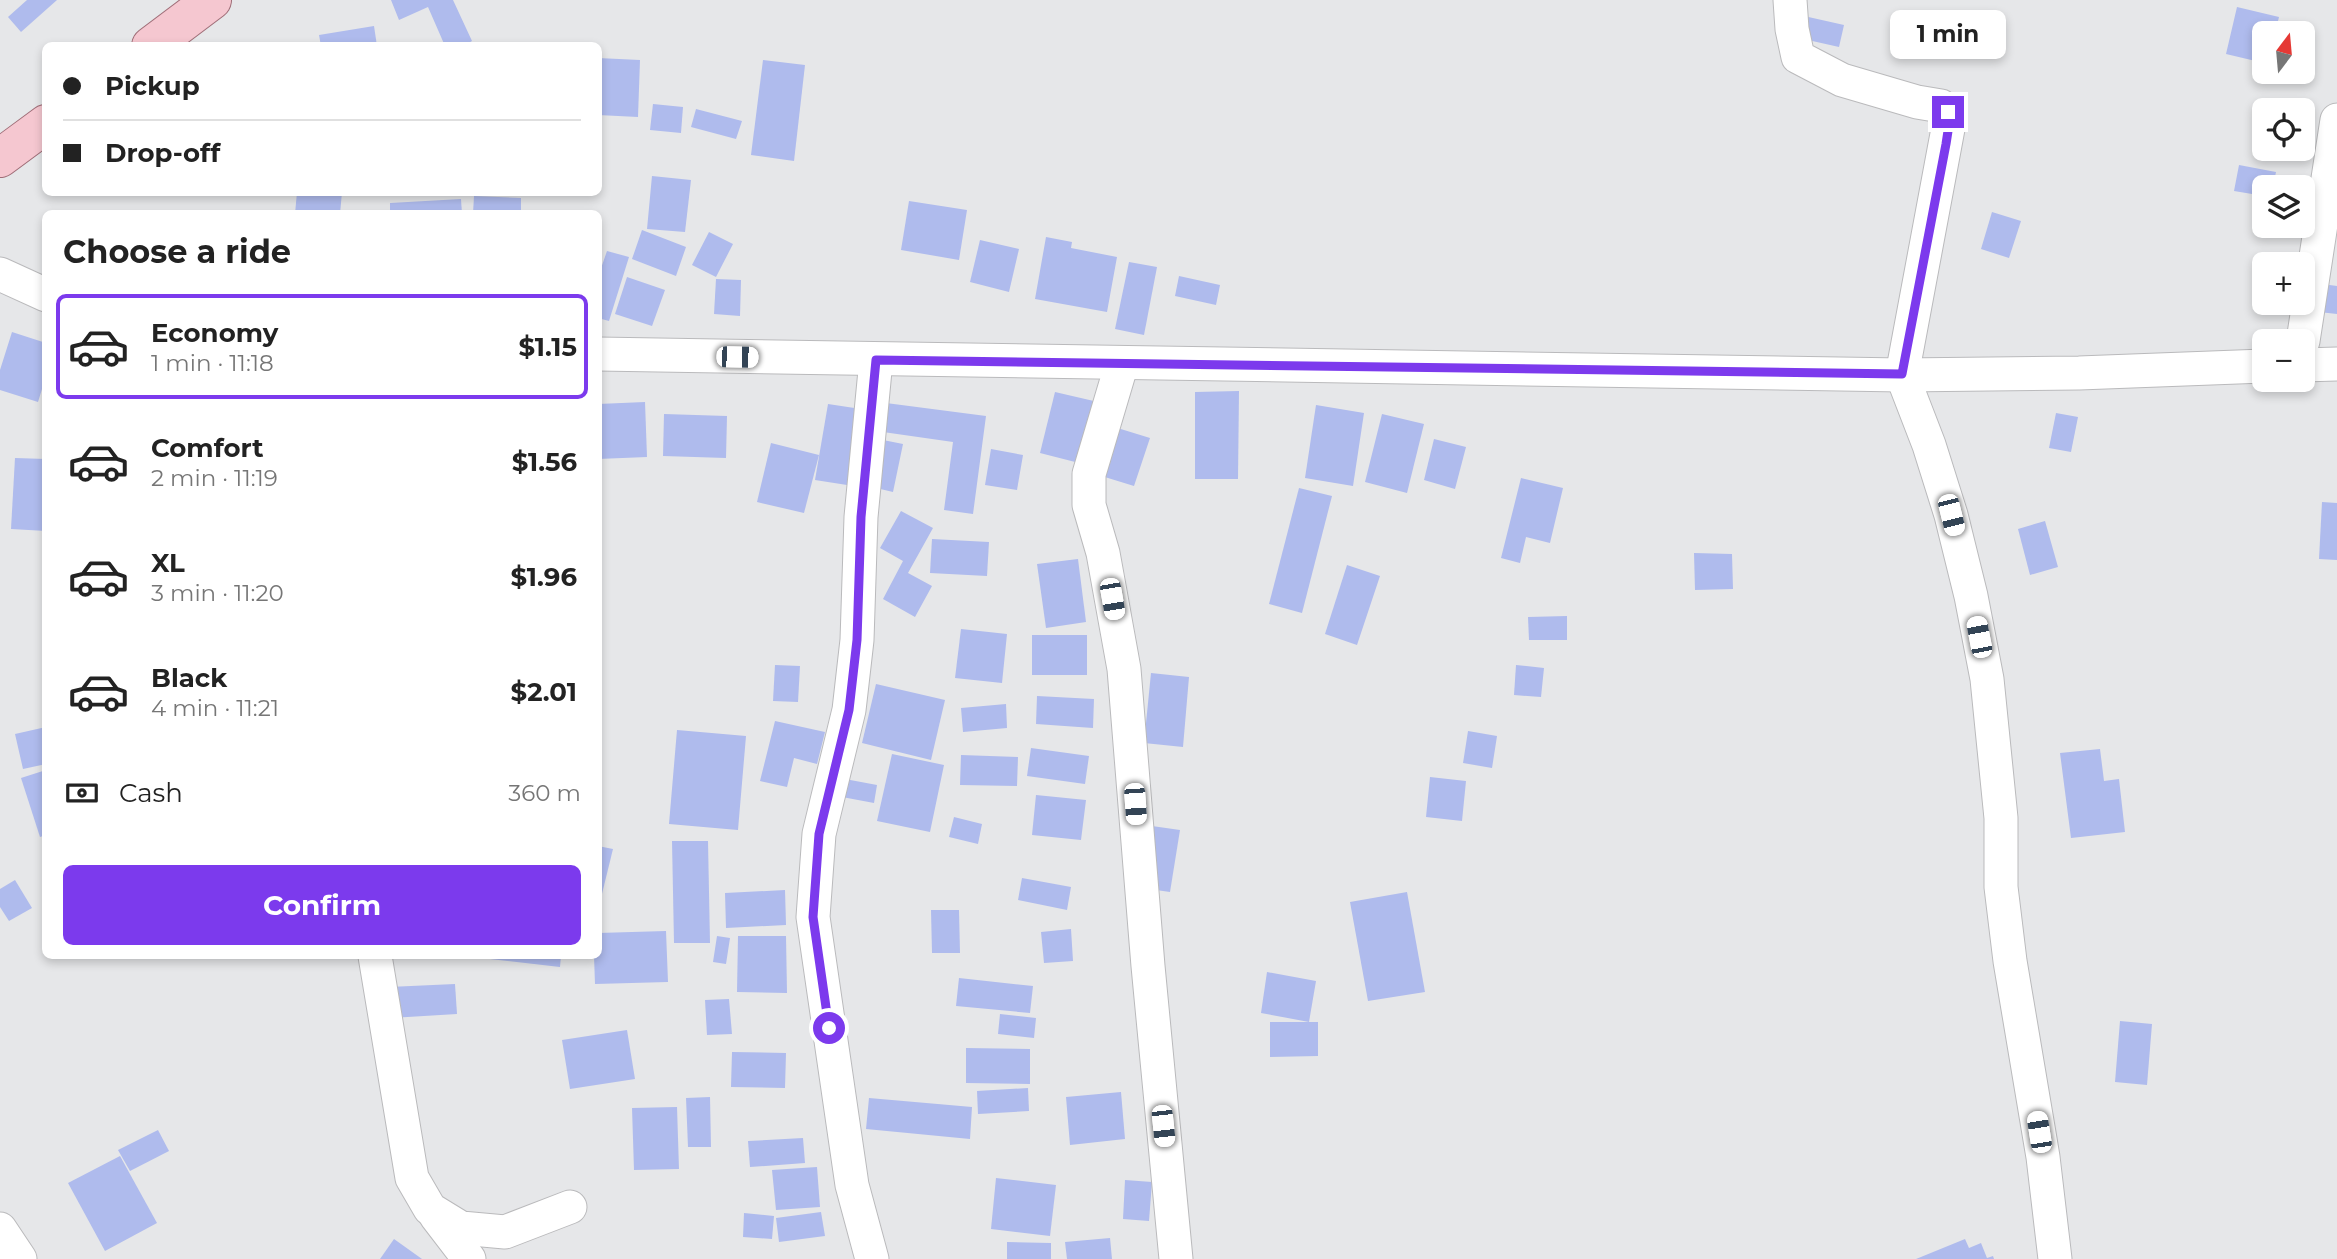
<!DOCTYPE html>
<html lang="en">
<head>
<meta charset="utf-8">
<style>
  body { margin:0; font-family:Montserrat,sans-serif; background:#f2f2f2; color:#222; height:100vh; display:flex; flex-direction:column; font-size:26px; white-space:nowrap }
  * { box-sizing:border-box; margin:0 }
  p { font-size:23px; color:#767676 }
  .icon { flex:none; width:38px; height:38px; fill:none; stroke:currentColor; stroke-width:2; stroke-linecap:round; stroke-linejoin:round }
  .map { position:relative; flex:1; overflow:hidden }
  .panel { position:absolute; left:42px; top:210px; width:560px; height:749px; display:flex; flex-direction:column; background:#fff; border-radius:10px; box-shadow:0 4px 10px #0003 }
  .panel>* { flex:none }
  .top-card { position:absolute; left:42px; top:42px; width:560px; height:154px; border-radius:10px; box-shadow:0 4px 10px #0003; display:grid; align-content:center; height:154px; padding:0 21px; background:#fff }
  .needle { width:46px; rotate:16deg }
  .controls { position:absolute; left:2252px; top:21px; display:grid; gap:14px }
  .controls a { display:grid; place-items:center; width:63px; height:63px; border-radius:10px; background:#fff; box-shadow:0 4px 10px #0003; font-size:35px }
  .end { position:absolute; width:32px; height:32px; margin:-16px; border:9px solid #7c3aed; background:#fff; box-shadow:0 0 0 4px #fff }
  .from { border-radius:50% }
  .bubble { position:absolute; height:49px; border-radius:10px; background:#fff; box-shadow:0 4px 10px #0003; font-size:23px; font-weight:700; line-height:49px; text-align:center }
  .car { position:absolute; width:21px; height:42px; margin:-21px -10px; border-radius:9px; box-shadow:0 0 5px 2px #0007; background:linear-gradient(#fff 24%,#345 0 40%,#fff 0 76%,#345 0 86%,#fff 0) }
  .top-card b { display:flex; align-items:center; gap:24px; height:66px; font-size:26px }
  .top-card b+b { border-top:2px solid #e0e0e0 }
  .top-card i { width:18px; height:18px; background:#222 }
  ul { padding:0; list-style:none }
  li { display:flex; align-items:center; gap:21px; height:105px; margin:0 14px 10px; padding:0 7px; border:4px solid transparent; border-radius:10px }
  li div { flex:1 }
  li b { display:block; font-size:26px }
  li em { font-style:normal; font-weight:700 }
  li.active { border-color:#7c3aed }
  li>.icon { width:63px; height:63px; stroke-width:1.5 }
  h2 { padding:0 21px; font-size:32px; line-height:84px }
  .pay { display:flex; align-items:center; gap:18px; height:77px; padding:0 21px; font-size:26px }
  .pay p { margin-inline-start:auto }
  .button { display:flex; gap:14px; margin-top:auto; padding:14px 21px }
  .button a { flex:1; height:80px; border-radius:10px; background:#7c3aed; color:#fff; font-size:28px; font-weight:700; line-height:80px; text-align:center }
  .map>svg:first-child { display:block }
  .building { fill:#afbbed }
  .lines { fill:none; stroke-linecap:round; stroke-linejoin:round }
  .street-casing { stroke:#bababc; stroke-width:35 }
  .primary-casing { stroke:#9f6d77; stroke-width:40 }
  .street { stroke:#fff; stroke-width:33 }
  .primary { stroke:#f5c7d0; stroke-width:38 }
  .route { stroke:#7c3aed; stroke-width:9 }
</style>
</head>
<body>
<div class="map">
<svg width="2337" height="1259" viewBox="0 0 2337 1259">
  <rect width="100%" height="100%" fill="#e6e7e9"/>
  <g class="building">
    <polygon points="27,0 57,0 21,32 8,17"/>
    <polygon points="391,0 453,0 472,41 463,46 445,46 428,7 399,20"/>
    <polygon points="2237,7 2279,17 2275,33 2264,33 2264,63 2226,54"/>
    <polygon points="1804,16 1844,25 1839,47 1799,38"/>
    <polygon points="374,26 377,46 321,46 319,35"/>
    <polygon points="598,58 640,60 638,117 598,115"/>
    <polygon points="763,60 805,65 794,161 751,155"/>
    <polygon points="653,104 683,107 681,133 650,130"/>
    <polygon points="696,109 742,121 736,139 691,127"/>
    <polygon points="2239,165 2276,172 2273,187 2264,187 2264,196 2234,191"/>
    <polygon points="652,176 691,180 685,232 647,229"/>
    <polygon points="297,192 342,192 340,214 295,214"/>
    <polygon points="474,196 521,198 521,214 473,214"/>
    <polygon points="461,199 462,214 390,214 390,203"/>
    <polygon points="909,201 967,210 959,260 901,250"/>
    <polygon points="1992,212 2021,221 2009,258 1981,249"/>
    <polygon points="642,230 686,247 676,276 632,259"/>
    <polygon points="709,232 733,244 716,277 692,265"/>
    <polygon points="1046,237 1072,242 1071,248 1117,257 1107,312 1035,299"/>
    <polygon points="980,240 1019,249 1009,292 970,282"/>
    <polygon points="607,251 629,257 609,321 598,318 598,277"/>
    <polygon points="1129,262 1157,267 1144,335 1115,329"/>
    <polygon points="1179,276 1220,285 1216,305 1175,296"/>
    <polygon points="627,277 665,290 652,326 615,314"/>
    <polygon points="716,279 741,280 740,316 714,314"/>
    <polygon points="2322,284 2337,286 2337,314 2319,312"/>
    <polygon points="12,332 46,343 46,390 42,389 38,402 0,390 0,370"/>
    <polygon points="1239,391 1238,479 1195,479 1195,392"/>
    <polygon points="1055,392 1098,402 1083,464 1040,453"/>
    <polygon points="645,402 647,457 598,459 598,404"/>
    <polygon points="886,403 986,416 973,514 944,510 953,442 883,432"/>
    <polygon points="828,404 861,409 847,485 815,480"/>
    <polygon points="1316,405 1364,413 1353,486 1305,478"/>
    <polygon points="2056,413 2078,417 2071,452 2049,448"/>
    <polygon points="664,414 727,416 726,458 663,456"/>
    <polygon points="1382,414 1424,424 1407,493 1365,482"/>
    <polygon points="1111,426 1150,438 1134,486 1095,474"/>
    <polygon points="1434,439 1466,447 1455,489 1424,480"/>
    <polygon points="883,440 903,444 893,492 872,487"/>
    <polygon points="771,443 819,455 804,513 757,502"/>
    <polygon points="991,449 1023,455 1017,490 985,485"/>
    <polygon points="15,458 46,459 46,531 11,529"/>
    <polygon points="1521,478 1563,488 1550,543 1526,537 1520,563 1501,558"/>
    <polygon points="1299,488 1332,496 1302,613 1269,604"/>
    <polygon points="2322,502 2337,503 2337,560 2319,559"/>
    <polygon points="901,511 933,528 908,573 932,586 915,617 883,599 903,561 880,548"/>
    <polygon points="2045,521 2058,567 2030,575 2018,529"/>
    <polygon points="932,539 989,542 987,576 930,573"/>
    <polygon points="1694,553 1732,554 1733,589 1695,590"/>
    <polygon points="1078,559 1086,622 1046,628 1037,564"/>
    <polygon points="1347,565 1380,576 1357,645 1325,634"/>
    <polygon points="1567,616 1567,640 1529,640 1528,617"/>
    <polygon points="961,629 1007,634 1002,683 955,678"/>
    <rect x="1032" y="635" width="55" height="40"/>
    <polygon points="775,665 800,666 798,702 773,701"/>
    <polygon points="1516,665 1544,668 1541,697 1514,695"/>
    <polygon points="1151,673 1189,677 1183,747 1144,743"/>
    <polygon points="876,684 945,700 931,760 862,743"/>
    <polygon points="1037,696 1094,699 1093,728 1036,724"/>
    <polygon points="1006,704 1007,728 963,732 961,708"/>
    <polygon points="775,721 825,732 817,764 794,758 787,787 760,781"/>
    <polygon points="46,727 46,764 23,769 15,734"/>
    <polygon points="677,730 746,736 738,830 669,824"/>
    <polygon points="1468,731 1497,736 1492,768 1463,763"/>
    <polygon points="1031,748 1089,756 1085,784 1027,776"/>
    <polygon points="2100,749 2104,781 2119,779 2125,832 2071,838 2060,753"/>
    <polygon points="892,754 944,765 930,832 877,821"/>
    <polygon points="961,755 1018,757 1017,786 960,785"/>
    <polygon points="46,770 46,835 40,837 21,778"/>
    <polygon points="1430,777 1466,781 1462,821 1426,817"/>
    <polygon points="845,779 877,785 874,803 842,797"/>
    <polygon points="1036,795 1086,800 1081,840 1032,835"/>
    <polygon points="954,817 982,824 978,844 949,837"/>
    <polygon points="1152,826 1180,830 1170,892 1142,888"/>
    <polygon points="672,841 708,841 710,943 674,943"/>
    <polygon points="598,846 613,849 599,906 598,906"/>
    <polygon points="1022,878 1071,887 1067,910 1018,900"/>
    <polygon points="15,880 32,908 9,921 0,907 0,889"/>
    <polygon points="785,890 786,925 726,928 725,893"/>
    <polygon points="1407,892 1425,992 1368,1001 1350,902"/>
    <polygon points="931,910 959,910 960,953 932,953"/>
    <polygon points="1071,929 1073,961 1044,963 1041,932"/>
    <polygon points="666,931 668,982 595,984 594,956 598,956 598,933"/>
    <polygon points="717,936 730,938 726,964 713,962"/>
    <polygon points="738,936 786,936 787,993 737,992"/>
    <polygon points="490,956 561,956 560,967 490,959"/>
    <polygon points="1267,972 1316,981 1309,1022 1261,1013"/>
    <polygon points="959,978 1033,986 1030,1013 956,1006"/>
    <polygon points="455,984 457,1014 391,1018 389,987"/>
    <polygon points="729,999 732,1034 707,1035 705,1000"/>
    <polygon points="1000,1014 1036,1018 1034,1038 998,1034"/>
    <polygon points="2120,1021 2152,1024 2147,1085 2115,1082"/>
    <polygon points="1270,1022 1318,1022 1318,1056 1270,1057"/>
    <polygon points="627,1030 635,1079 570,1089 562,1040"/>
    <polygon points="966,1048 1030,1049 1030,1084 966,1083"/>
    <polygon points="732,1052 786,1053 785,1088 731,1087"/>
    <polygon points="1028,1088 1029,1111 978,1114 977,1091"/>
    <polygon points="1121,1092 1125,1139 1070,1145 1066,1097"/>
    <polygon points="710,1097 711,1147 688,1147 686,1098"/>
    <polygon points="869,1098 972,1107 970,1139 866,1129"/>
    <polygon points="677,1107 679,1169 634,1170 632,1108"/>
    <polygon points="158,1130 169,1151 130,1171 118,1150"/>
    <polygon points="803,1138 805,1163 750,1167 748,1141"/>
    <polygon points="120,1156 157,1223 105,1251 68,1183"/>
    <polygon points="817,1167 820,1207 776,1210 772,1170"/>
    <polygon points="996,1178 1056,1185 1050,1236 991,1229"/>
    <polygon points="1125,1180 1152,1182 1149,1221 1123,1219"/>
    <polygon points="821,1212 825,1236 779,1242 776,1218"/>
    <polygon points="744,1213 774,1216 772,1239 743,1237"/>
    <polygon points="1110,1238 1112,1259 1067,1259 1065,1242"/>
    <polygon points="394,1239 422,1259 380,1259"/>
    <polygon points="1965,1239 1969,1248 1981,1243 1987,1258 1993,1256 1994,1259 1916,1259"/>
    <polygon points="1007,1242 1051,1243 1051,1259 1007,1259"/>
  </g>
  <g class="lines">
    <g class="street-casing">
      <g id="street">
        <polyline points="1790,0 1792,29 1798,57 1842,80 1917,102 1941,106 1950,118 1902,375 1929,445 1951,515 1971,596 1987,679 2001,818 2001,887 2010,961 2043,1157 2055,1259"/>
        <polyline points="0,274 46,295"/>
        <polyline points="2303,341 2337,120"/>
        <polyline points="598,354 1902,375 2079,373 2264,366"/>
        <polyline points="1122,363 1089,474 1089,505 1103,553 1124,669 1148,966 1176,1259"/>
        <polyline points="2303,365 2337,364"/>
        <polyline points="375,956 412,1178 430,1209 461,1228 505,1232 570,1207"/>
        <polyline points="436,1216 469,1259"/>
        <polyline points="0,1229 20,1259"/>
        <polyline points="872,1259 852,1185 813,917 819,834 849,710 857,640 861,517 876,360"/>
      </g>
    </g>
    <g class="primary-casing">
      <g id="primary">
        <polyline points="151,46 212,0"/>
        <polyline points="0,158 46,124"/>
      </g>
    </g>
    <use href="#street" class="street"/>
    <use href="#primary" class="primary"/>
  </g>
  <g class="lines">
    <polyline class="route" points="829,1028 813,917 819,834 849,710 857,640 861,517 876,360 1902,374 1946,144 1950,118 1948,112"/>
  </g>
</svg>
<div class="controls">
<a><svg class="needle" viewBox="-14 -14 28 28"><path d="M0-13l5 13h-10z" fill="#e53935"/><path d="M0 13l5-13h-10z" fill="#767676"/></svg></a>
<a><svg class="icon" aria-label="locate" viewBox="0 0 24 24"><circle cx="12" cy="12" r="6"/><path d="M12 2v4M12 18v4M2 12h4M18 12h4"/></svg></a>
<a><svg class="icon" aria-label="layers" viewBox="0 0 24 24"><path d="M12 4l9 5-9 5-9-5zM3 14l9 5 9-5"/></svg></a>
<a>+</a>
<a>−</a>
</div>
<i class="end from" style="left:829px;top:1028px"></i>
<i class="end" style="left:1948px;top:112px"></i>
<div class="bubble" style="left:1890px;top:10px;width:116px">1 min</div>
<i class="car" style="left:737px;top:357px;rotate:91deg"></i>
<i class="car" style="left:1951px;top:515px;rotate:166deg"></i>
<i class="car" style="left:1112px;top:599px;rotate:170deg"></i>
<i class="car" style="left:1979px;top:637px;rotate:349deg"></i>
<i class="car" style="left:1135px;top:804px;rotate:176deg"></i>
<i class="car" style="left:1163px;top:1126px;rotate:174deg"></i>
<i class="car" style="left:2039px;top:1132px;rotate:351deg"></i>
<div class="top-card">
<b><i class="from"></i>Pickup</b>
<b><i></i>Drop-off</b>
</div>
<section class="panel">
<h2>Choose a ride</h2>
<ul>
<li class="active"><svg class="icon" aria-label="car" viewBox="0 0 24 24"><path d="M5 17H2v-5l4-1 3-4h7l3 4 3 1v5h-3M9 17h6M6 11h13"/><circle cx="7" cy="17" r="2"/><circle cx="17" cy="17" r="2"/></svg><div><b>Economy</b><p>1 min · 11:18</p></div><em>$1.15</em></li>
<li><svg class="icon" aria-label="car" viewBox="0 0 24 24"><path d="M5 17H2v-5l4-1 3-4h7l3 4 3 1v5h-3M9 17h6M6 11h13"/><circle cx="7" cy="17" r="2"/><circle cx="17" cy="17" r="2"/></svg><div><b>Comfort</b><p>2 min · 11:19</p></div><em>$1.56</em></li>
<li><svg class="icon" aria-label="car" viewBox="0 0 24 24"><path d="M5 17H2v-5l4-1 3-4h7l3 4 3 1v5h-3M9 17h6M6 11h13"/><circle cx="7" cy="17" r="2"/><circle cx="17" cy="17" r="2"/></svg><div><b>XL</b><p>3 min · 11:20</p></div><em>$1.96</em></li>
<li><svg class="icon" aria-label="car" viewBox="0 0 24 24"><path d="M5 17H2v-5l4-1 3-4h7l3 4 3 1v5h-3M9 17h6M6 11h13"/><circle cx="7" cy="17" r="2"/><circle cx="17" cy="17" r="2"/></svg><div><b>Black</b><p>4 min · 11:21</p></div><em>$2.01</em></li>
</ul>
<div class="pay"><svg class="icon" aria-label="cash" viewBox="0 0 24 24"><path d="M3 7h18v10H3z"/><circle cx="12" cy="12" r="2"/></svg>Cash<p>360 m</p></div>
<div class="button"><a>Confirm</a></div>
</section>
</div>
</body>
</html>
